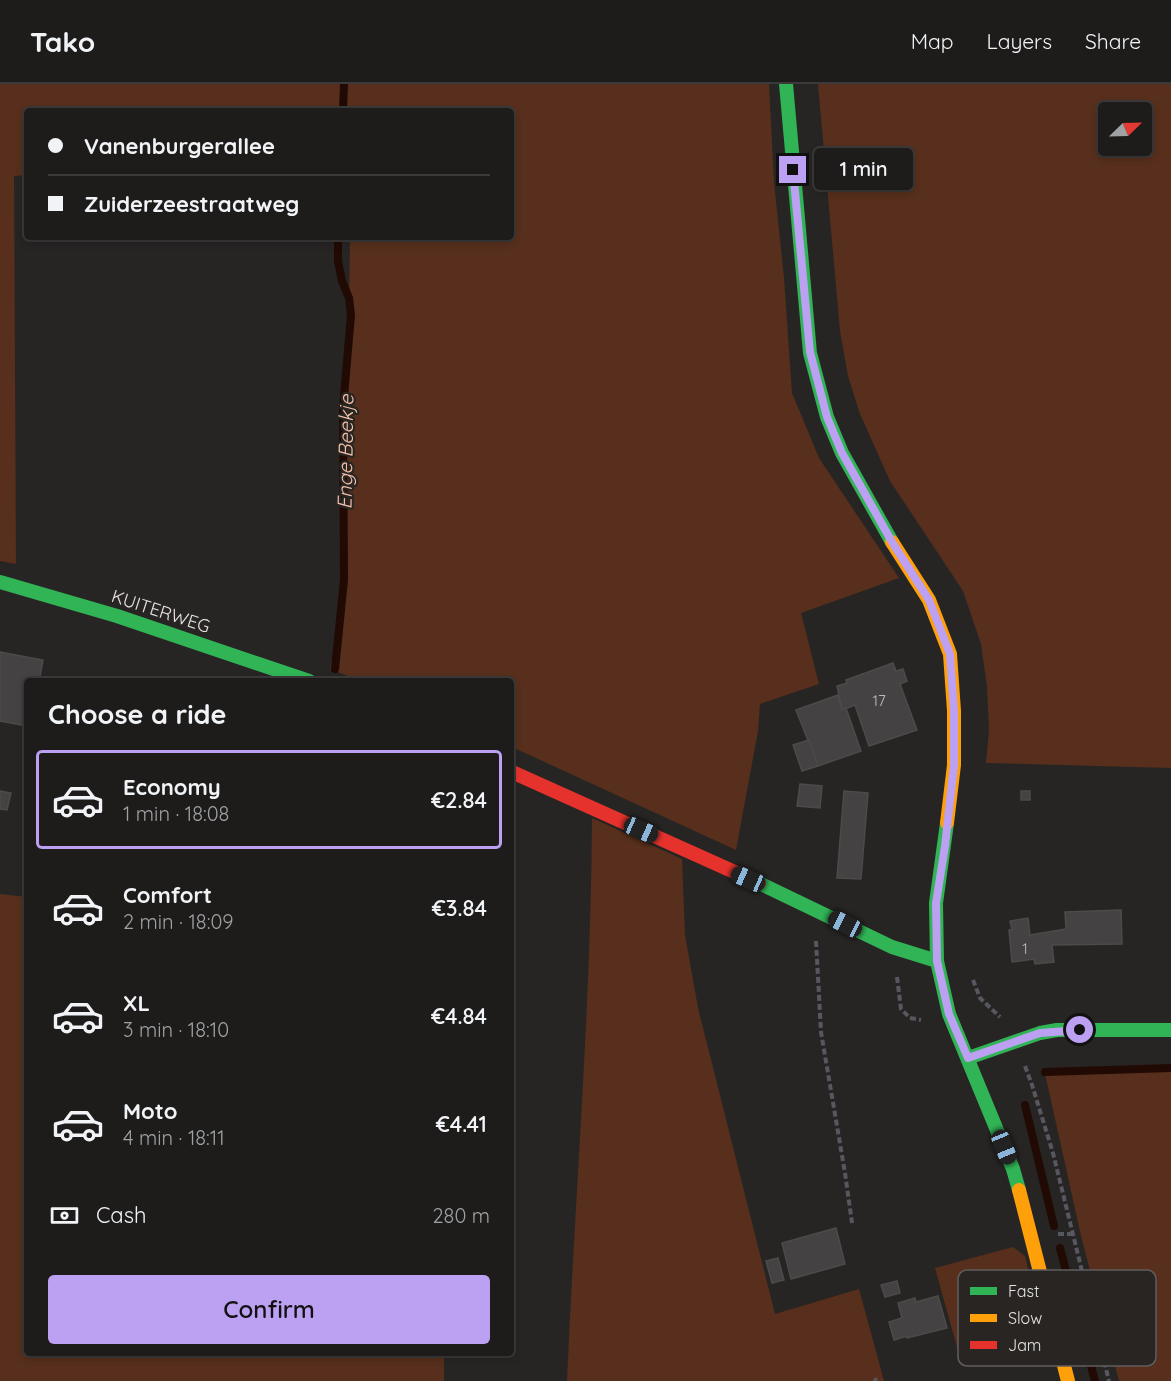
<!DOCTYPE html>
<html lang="en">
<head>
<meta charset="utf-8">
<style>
  body { margin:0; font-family:Quicksand,sans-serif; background:#252524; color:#f1f3f6; height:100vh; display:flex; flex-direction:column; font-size:22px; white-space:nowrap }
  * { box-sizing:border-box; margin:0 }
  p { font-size:20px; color:#a0a1a3 }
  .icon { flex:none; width:33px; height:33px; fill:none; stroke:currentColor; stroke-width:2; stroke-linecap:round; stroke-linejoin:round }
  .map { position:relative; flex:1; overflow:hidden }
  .sheet { position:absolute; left:24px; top:594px; width:490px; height:678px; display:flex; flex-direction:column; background:#1d1c1b; border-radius:6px; box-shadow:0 3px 9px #0003,0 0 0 2px #3b3a3a }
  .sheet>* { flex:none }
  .hud { position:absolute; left:24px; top:24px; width:490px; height:132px; border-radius:6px; box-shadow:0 3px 9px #0003,0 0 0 2px #3b3a3a; display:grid; align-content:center; height:132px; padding:0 24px; background:#1d1c1b }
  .needle { width:39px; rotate:67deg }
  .buttons { position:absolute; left:1098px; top:18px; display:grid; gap:12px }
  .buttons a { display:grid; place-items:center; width:54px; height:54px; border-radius:6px; background:#1d1c1b; box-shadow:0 3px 9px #0003,0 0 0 2px #3b3a3a; font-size:30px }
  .end { position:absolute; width:27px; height:27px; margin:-14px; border:8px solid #bca0f2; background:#111; box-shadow:0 0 0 3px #111 }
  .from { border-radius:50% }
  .bubble { position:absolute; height:42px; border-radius:6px; background:#1d1c1b; box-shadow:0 3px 9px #0003,0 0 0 2px #3b3a3a; font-size:20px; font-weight:600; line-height:42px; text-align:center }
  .car { position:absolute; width:18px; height:36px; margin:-18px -9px; border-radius:8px; box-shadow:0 0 4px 2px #0007; background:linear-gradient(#222 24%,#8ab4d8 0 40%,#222 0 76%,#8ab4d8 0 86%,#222 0) }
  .hud b { display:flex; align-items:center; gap:21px; height:57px; font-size:22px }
  .hud b+b { border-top:2px solid #3b3a3a }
  .hud i { width:15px; height:15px; background:#f1f3f6 }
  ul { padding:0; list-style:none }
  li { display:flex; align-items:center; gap:18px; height:99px; margin:0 12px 9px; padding:0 12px; border:3px solid transparent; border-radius:6px }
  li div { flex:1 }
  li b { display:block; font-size:22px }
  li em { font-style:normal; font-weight:600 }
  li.selected { border-color:#bca0f2 }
  li>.icon { width:54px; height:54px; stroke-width:1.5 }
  h2 { padding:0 24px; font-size:27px; line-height:72px }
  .pay { display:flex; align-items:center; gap:15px; height:66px; padding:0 24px; font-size:22px }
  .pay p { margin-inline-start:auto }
  .button { display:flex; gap:12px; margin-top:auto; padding:12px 24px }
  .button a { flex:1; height:69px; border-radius:6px; background:#bca0f2; color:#111; font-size:24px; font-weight:600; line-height:69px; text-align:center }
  header { display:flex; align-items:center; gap:36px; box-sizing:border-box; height:84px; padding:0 30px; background:#1d1c1b; border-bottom:2px solid #3b3a3a }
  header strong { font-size:28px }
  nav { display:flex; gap:33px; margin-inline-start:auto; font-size:21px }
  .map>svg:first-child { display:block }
  .green { fill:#572f1c; fill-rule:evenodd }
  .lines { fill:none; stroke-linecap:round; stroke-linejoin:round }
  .stream { stroke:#210a03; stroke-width:8 }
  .building { fill:#444242; stroke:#4c4b4a; stroke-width:1.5 }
  .path { stroke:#57575f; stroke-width:4; stroke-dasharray:6 3; stroke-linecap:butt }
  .fast { stroke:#30b455; stroke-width:14 }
  .slow { stroke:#ff9f0a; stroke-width:14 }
  .jam { stroke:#e5322d; stroke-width:14 }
  .route { stroke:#bca0f2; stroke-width:8 }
  .labels { text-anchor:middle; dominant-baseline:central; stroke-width:4.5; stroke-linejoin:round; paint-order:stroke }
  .number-label { font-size:15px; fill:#bebcbb }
  .street-label { font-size:18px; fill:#e6e4e3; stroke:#282523 }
  .water-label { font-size:20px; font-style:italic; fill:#f4c0a9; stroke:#282523 }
  .key { fill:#282523; stroke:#615e5d; stroke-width:1.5 }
  .key-label { font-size:16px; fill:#e6e4e3 }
</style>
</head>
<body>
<header>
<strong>Tako</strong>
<nav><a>Map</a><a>Layers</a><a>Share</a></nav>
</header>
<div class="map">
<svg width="1171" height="1297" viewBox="0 0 1171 1297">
  <rect width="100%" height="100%" fill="#272524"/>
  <g class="green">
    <polygon points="0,0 769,0 774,98 784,194 792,309 819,374 899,494 801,529 819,600 760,620 758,647 736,766 512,663 512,597 361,597 330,585 339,546 345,502 350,153 512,153 512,27 27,27 27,91 14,92 16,480 0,477"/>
    <path d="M818,0H1171V684L986,679L989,647L987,602L981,560L963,507L890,397L860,330L848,292L840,247ZM1108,28H1142V62H1108Z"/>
    <path d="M592,734L682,775L685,851L698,924L775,1230L859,1205L884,1297H567C575,1110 591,922 592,734Z"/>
    <polygon points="0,810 27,813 27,1269 444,1269 444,1297 0,1297"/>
    <polygon points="1171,984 1171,1297 1119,1297 1081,1152 1044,985"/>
    <polygon points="1013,1163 1025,1172 1043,1246 959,1270 935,1184"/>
  </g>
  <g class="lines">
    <g class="stream">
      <polyline points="343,27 344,0"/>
      <polyline points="335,585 344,496 343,324 351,231 349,214 342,197 338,177 338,153"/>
      <polyline points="1045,988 1171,984"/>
      <polyline points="1025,1021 1054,1142"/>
      <polyline points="1060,1164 1095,1297"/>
    </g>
  </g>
  <g class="building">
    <polygon points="0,568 43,576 39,597 27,597 27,642 0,637"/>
    <polygon points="893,579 896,587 903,585 907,597 900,600 917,646 869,662 855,621 842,626 837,602 847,599 846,596"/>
    <polygon points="838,611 842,626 846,624 861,667 818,682 796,626"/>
    <polygon points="809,656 818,682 802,687 793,661"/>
    <polygon points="800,700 822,702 820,724 797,722"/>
    <polygon points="0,707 11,709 7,726 0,725"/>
    <polygon points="844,707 868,709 861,795 837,794"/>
    <rect x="1021" y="707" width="9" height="9"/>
    <polygon points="1121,826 1122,860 1052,861 1054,878 1035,880 1034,875 1012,878 1009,846 1012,846 1010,837 1028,834 1030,851 1066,845 1065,828"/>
    <polygon points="836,1144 845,1180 791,1195 782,1159"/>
    <polygon points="778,1174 784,1196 772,1199 766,1177"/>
    <polygon points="897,1197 900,1209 885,1213 881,1201"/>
    <polygon points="938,1212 947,1244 907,1254 907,1252 894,1256 889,1238 902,1234 898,1219 915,1214 916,1218"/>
  </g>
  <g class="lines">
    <g class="path">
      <polyline points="816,857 821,948 845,1089 852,1139"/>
      <polyline points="897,893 901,925 910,934 921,936"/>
      <polyline points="973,896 980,914 1000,933"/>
      <polyline points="1025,982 1032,1001 1053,1069 1109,1297"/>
      <polyline points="1058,1150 1073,1150"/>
      <polyline points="875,1294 876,1297"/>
    </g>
    <g class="fast">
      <polyline points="786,0 810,269 827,333 842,369 892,458"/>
      <polyline points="0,498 117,532 309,597"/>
      <polyline points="947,739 936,819 937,877 949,930 1013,1085 1019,1106"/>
      <polyline points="759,799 892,863 937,877"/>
      <polyline points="968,974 1040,949 1057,946 1171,946"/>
    </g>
    <g class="slow">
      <polyline points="892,458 929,516 950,570 954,627 954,681 947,739"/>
      <polyline points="1019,1106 1068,1297"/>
    </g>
    <polyline class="jam" points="512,688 759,799"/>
  </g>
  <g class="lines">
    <polyline class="route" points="793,86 810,268 827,333 842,369 892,458 929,516 950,570 954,627 954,681 945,762 936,819 937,877 949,930 968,974 1040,949 1080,946"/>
  </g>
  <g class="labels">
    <g class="number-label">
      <text x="879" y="616">17</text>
      <text x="1025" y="864">1</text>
    </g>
    <g class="street-label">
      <text transform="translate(161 527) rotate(18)">KUITERWEG</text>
    </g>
    <g class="water-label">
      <text transform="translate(345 368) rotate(-89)">Enge Beekje</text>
    </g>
  </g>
  <rect x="958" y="1186" width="198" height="96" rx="9" class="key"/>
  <rect x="970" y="1203" width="27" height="8" fill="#30b455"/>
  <rect x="970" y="1230" width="27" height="8" fill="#ff9f0a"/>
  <rect x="970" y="1257" width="27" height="8" fill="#e5322d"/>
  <g class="key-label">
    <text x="1008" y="1213">Fast</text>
    <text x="1008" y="1240">Slow</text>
    <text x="1008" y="1267">Jam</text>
  </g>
</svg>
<div class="buttons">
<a><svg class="needle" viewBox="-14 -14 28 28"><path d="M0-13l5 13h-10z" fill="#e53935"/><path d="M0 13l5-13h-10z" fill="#a0a1a3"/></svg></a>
</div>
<i class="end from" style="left:1080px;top:946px"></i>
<i class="end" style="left:793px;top:86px"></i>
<div class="bubble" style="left:814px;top:64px;width:99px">1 min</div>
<i class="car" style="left:641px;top:746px;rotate:114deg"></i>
<i class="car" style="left:748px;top:795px;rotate:294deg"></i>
<i class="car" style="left:845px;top:840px;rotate:297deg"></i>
<i class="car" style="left:1004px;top:1063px;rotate:158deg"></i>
<div class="hud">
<b><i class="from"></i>Vanenburgerallee</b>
<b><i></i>Zuiderzeestraatweg</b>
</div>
<section class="sheet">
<h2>Choose a ride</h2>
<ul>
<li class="selected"><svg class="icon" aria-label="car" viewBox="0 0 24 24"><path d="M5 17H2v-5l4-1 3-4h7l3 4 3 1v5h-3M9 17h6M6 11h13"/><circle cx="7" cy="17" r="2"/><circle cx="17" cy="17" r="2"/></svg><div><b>Economy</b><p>1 min · 18:08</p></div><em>€2.84</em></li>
<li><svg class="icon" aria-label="car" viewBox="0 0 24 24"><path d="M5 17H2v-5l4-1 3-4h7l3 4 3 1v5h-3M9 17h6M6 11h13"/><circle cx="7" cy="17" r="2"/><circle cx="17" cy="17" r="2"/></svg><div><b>Comfort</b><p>2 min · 18:09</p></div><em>€3.84</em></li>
<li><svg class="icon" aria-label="car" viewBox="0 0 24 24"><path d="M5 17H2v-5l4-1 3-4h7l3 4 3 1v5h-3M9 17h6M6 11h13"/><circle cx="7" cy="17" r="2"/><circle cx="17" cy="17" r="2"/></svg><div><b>XL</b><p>3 min · 18:10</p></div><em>€4.84</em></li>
<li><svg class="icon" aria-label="car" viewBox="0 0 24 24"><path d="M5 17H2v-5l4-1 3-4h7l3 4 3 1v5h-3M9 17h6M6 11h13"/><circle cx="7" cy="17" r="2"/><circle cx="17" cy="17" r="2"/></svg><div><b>Moto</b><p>4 min · 18:11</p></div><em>€4.41</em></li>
</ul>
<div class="pay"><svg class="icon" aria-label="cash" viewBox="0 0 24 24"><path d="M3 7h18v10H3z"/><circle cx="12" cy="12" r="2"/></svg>Cash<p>280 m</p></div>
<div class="button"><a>Confirm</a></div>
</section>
</div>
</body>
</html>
